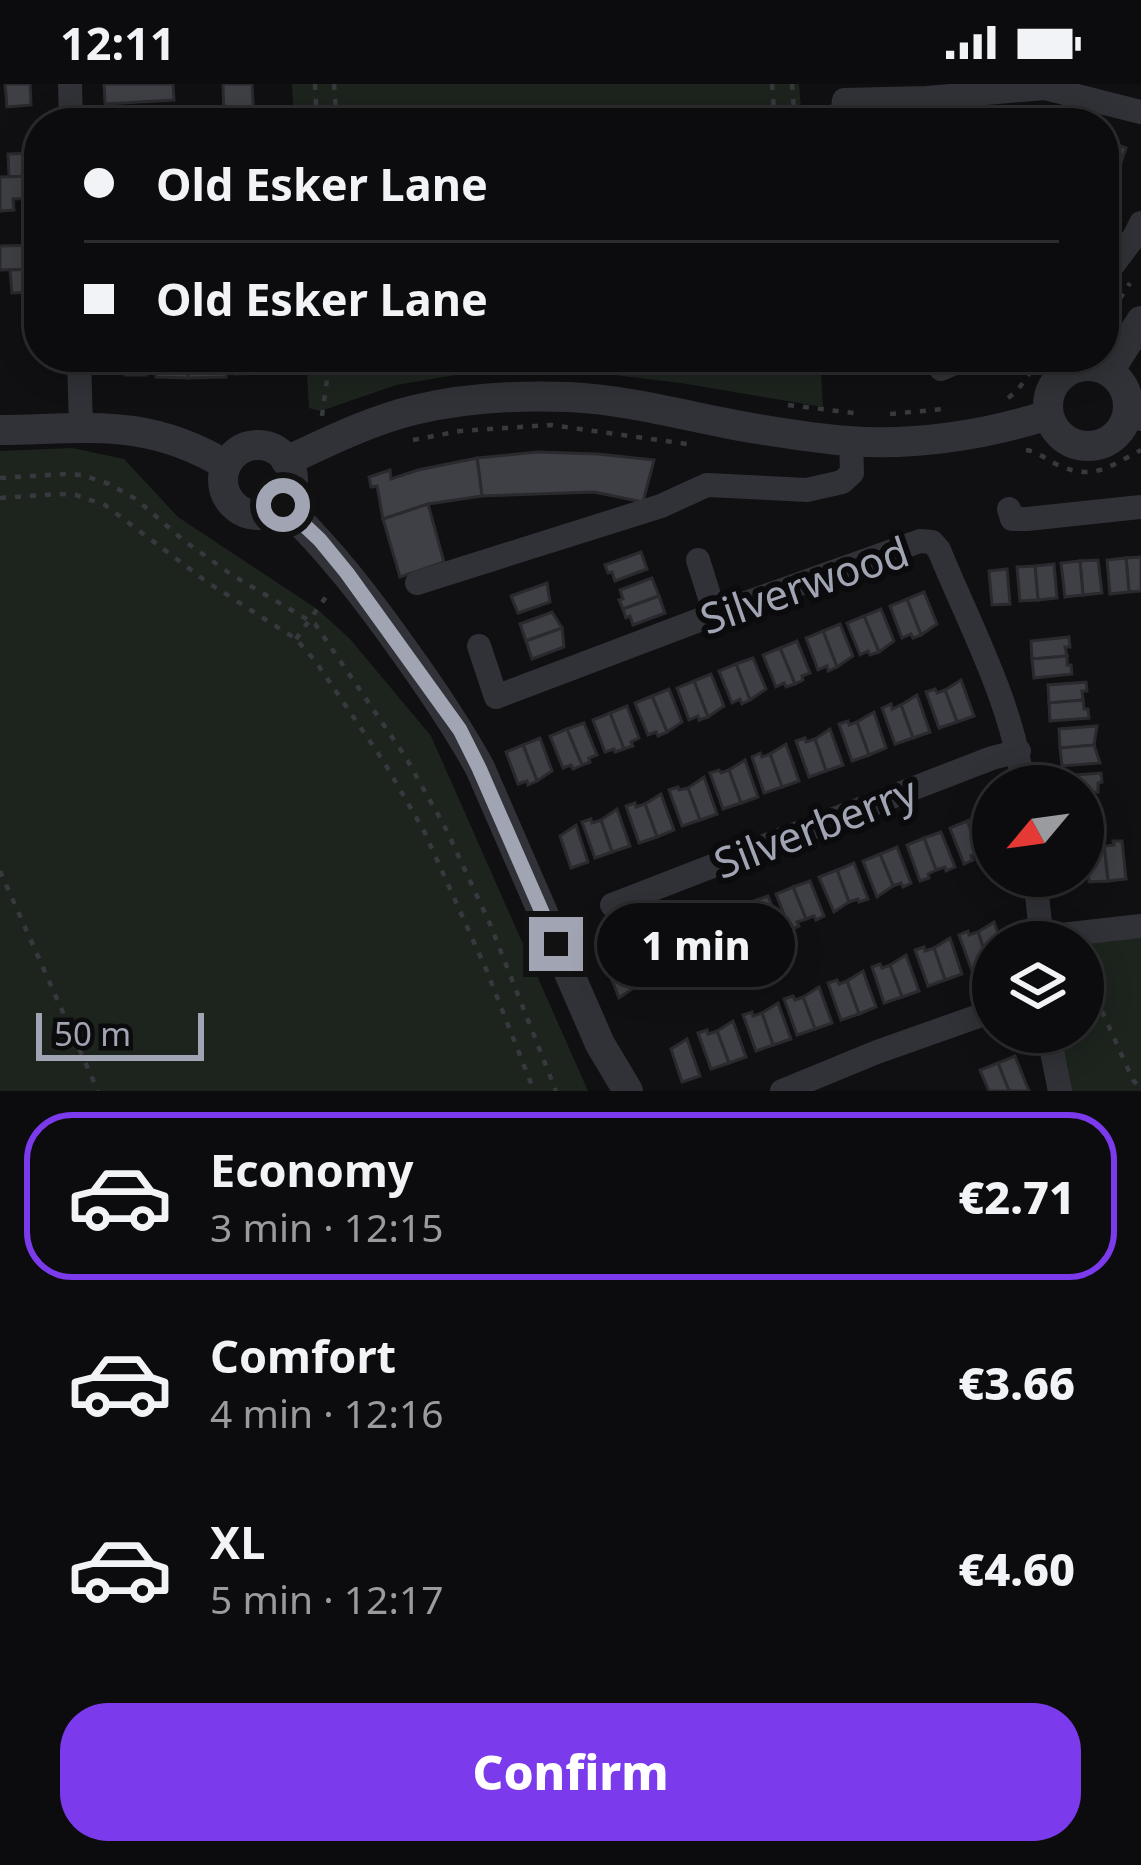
<!DOCTYPE html>
<html lang="en">
<head>
<meta charset="utf-8">
<style>
  body { margin:0; font-family:"Noto Sans",sans-serif; background:#1a1a1c; color:#f1f3f6; height:100vh; display:flex; flex-direction:column; font-size:45px; white-space:nowrap }
  * { box-sizing:border-box; margin:0 }
  p { font-size:39px; color:#9a9b9e }
  .icon { flex:none; width:66px; height:66px; fill:none; stroke:currentColor; stroke-width:2; stroke-linecap:round; stroke-linejoin:round }
  .map { position:relative; height:1007px; overflow:hidden }
  .sheet { display:flex; flex-direction:column; background:#0c0c0e; flex:1 }
  .sheet>* { flex:none }
  .banner { position:absolute; left:24px; top:24px; width:1095px; height:264px; border-radius:48px; box-shadow:0 6px 30px #0003,0 0 0 3px #2c2c2e; display:grid; align-content:center; height:264px; padding:0 60px; background:#0c0c0e }
  .needle { width:78px; rotate:241deg }
  .fabs { position:absolute; left:972px; top:681px; display:grid; gap:24px }
  .fabs a { display:grid; place-items:center; width:132px; height:132px; border-radius:50%; background:#0c0c0e; box-shadow:0 6px 30px #0003,0 0 0 3px #2c2c2e; font-size:60px }
  .scale { position:absolute; left:36px; bottom:30px; width:168px; box-sizing:border-box; padding-left:12px; border:6px solid #a1a5b3; border-top:0; font-size:33px; line-height:42px; white-space:nowrap; color:#a1a5b3; -webkit-text-stroke:9px #0b0b0d; paint-order:stroke }
  .end { position:absolute; width:54px; height:54px; margin:-27px; border:15px solid #a1a5b3; background:#111; box-shadow:0 0 0 6px #111 }
  .from { border-radius:50% }
  .bubble { position:absolute; height:84px; border-radius:42px; background:#0c0c0e; box-shadow:0 6px 30px #0003,0 0 0 3px #2c2c2e; font-size:39px; font-weight:800; line-height:84px; text-align:center }
  .banner b { display:flex; align-items:center; gap:42px; height:114px; font-size:45px }
  .banner b+b { border-top:3px solid #2c2c2e }
  .banner i { width:30px; height:30px; background:#f1f3f6 }
  ul { padding:21px 0 0; list-style:none }
  li { display:flex; align-items:center; gap:36px; height:168px; margin:0 24px 18px; padding:0 36px; border:6px solid transparent; border-radius:48px }
  li div { flex:1 }
  li b { display:block; font-size:45px }
  li em { font-style:normal; font-weight:800 }
  li.current { border-color:#7c3aed }
  li>.icon { width:108px; height:108px; stroke-width:1.5 }
  .primary-button { display:flex; gap:24px; margin-top:auto; padding:24px 60px }
  .primary-button a { flex:1; height:138px; border-radius:48px; background:#7c3aed; color:#fff; font-size:48px; font-weight:800; line-height:138px; text-align:center }
  .status { display:flex; justify-content:space-between; align-items:center; height:84px; padding:0 60px; background:#0c0c0e; direction:ltr }
  .status svg { height:33px; fill:currentColor }
  .map>svg:first-child { display:block }
  .green { fill:#1d241e }
  .building { fill:#3f4045; stroke:#2a2a2e; stroke-width:3 }
  .lines { fill:none; stroke-linecap:round; stroke-linejoin:round }
  .path { stroke:#37393e; stroke-width:4.5; stroke-dasharray:6 9; stroke-linecap:butt }
  .minor { stroke:#313237; stroke-width:24 }
  .tertiary { stroke:#313237; stroke-width:30 }
  .route { stroke:#a1a5b3; stroke-width:15 }
  .labels { text-anchor:middle; dominant-baseline:central; stroke-width:12; stroke-linejoin:round; paint-order:stroke }
  .street-label { font-size:42px; fill:#a1a5b3; stroke:#0b0b0d }
</style>
</head>
<body>
<div class="status"><b>12:11</b><svg viewBox="0 0 49 12"><path d="M0 12V9h3v3zM5 12V6h3v6zM10 12V3h3v9zM15 12V0h3v12zM26 1h20v11H26zM47 4h2v5h-2z"/></svg></div>
<div class="map">
<svg width="1141" height="1007" viewBox="0 0 1141 1007">
  <rect width="100%" height="100%" fill="#101012"/>
  <g class="green">
    <polygon points="292,0 799,0 802,39 294,39"/>
    <polygon points="306,273 820,273 823,323 681,299 539,282 485,286 396,301 321,327 309,324"/>
    <polygon points="72,364 124,375 178,433 317,525 350,555 431,652 588,1007 0,1007 0,367"/>
    <polygon points="1141,850 1141,1007 1069,1007 1061,948 1083,948 1083,858"/>
  </g>
  <g class="building">
    <polygon points="5,0 30,0 31,21 7,23"/>
    <polygon points="104,0 173,0 174,16 105,20"/>
    <polygon points="223,0 252,0 254,33 224,34"/>
    <polygon points="1109,58 1126,64 1115,97 1104,93 1104,71"/>
    <polygon points="33,69 34,92 9,93 8,70"/>
    <polygon points="34,92 35,114 13,115 14,126 0,127 0,93"/>
    <polygon points="35,161 36,185 0,186 0,162"/>
    <polygon points="36,185 37,208 12,209 10,186"/>
    <polygon points="124,273 146,273 146,291 125,291"/>
    <polygon points="235,273 261,273 261,289 236,290"/>
    <polygon points="267,273 292,273 293,288 268,289"/>
    <polygon points="156,274 188,275 188,294 156,293"/>
    <polygon points="226,274 226,293 188,294 188,275"/>
    <polygon points="537,368 598,370 654,376 643,418 594,408 482,412 477,374"/>
    <polygon points="477,374 482,412 428,420 383,435 377,402 371,403 369,393 390,386 391,395 418,386"/>
    <polygon points="428,420 444,478 400,493 383,435"/>
    <polygon points="641,468 647,485 615,497 612,488 608,489 605,481"/>
    <polygon points="1141,473 1141,507 1129,508 1126,474"/>
    <polygon points="1126,474 1129,508 1110,510 1107,476"/>
    <polygon points="1098,476 1102,509 1083,511 1080,477"/>
    <polygon points="1080,477 1083,511 1065,513 1061,479"/>
    <polygon points="1054,480 1057,514 1038,516 1035,482"/>
    <polygon points="1035,482 1038,516 1020,517 1017,483"/>
    <polygon points="1007,485 1010,520 992,521 989,487"/>
    <polygon points="652,494 659,512 623,525 619,516 623,515 620,506"/>
    <polygon points="547,499 550,518 518,529 511,512"/>
    <polygon points="924,508 937,540 921,551 907,515"/>
    <polygon points="659,512 665,529 633,541 630,532 626,534 623,525"/>
    <polygon points="907,515 921,551 913,554 911,550 902,554 890,522"/>
    <polygon points="881,525 894,557 879,568 864,532"/>
    <polygon points="552,528 562,544 526,557 520,540"/>
    <polygon points="864,532 879,568 870,571 868,567 860,571 847,539"/>
    <polygon points="840,540 853,572 837,583 823,547"/>
    <polygon points="562,544 564,563 532,575 526,557"/>
    <polygon points="823,547 837,583 828,587 827,582 818,586 806,554"/>
    <polygon points="1069,553 1070,563 1065,563 1067,572 1032,575 1031,557"/>
    <polygon points="797,557 810,589 802,592 803,596 795,600 780,564"/>
    <polygon points="780,564 795,600 786,603 784,599 776,603 763,571"/>
    <polygon points="1067,572 1067,581 1071,581 1072,590 1034,594 1032,575"/>
    <polygon points="753,574 766,605 750,616 736,580"/>
    <polygon points="736,580 750,616 742,620 740,615 732,619 719,587"/>
    <polygon points="711,590 724,622 708,633 694,597"/>
    <polygon points="961,596 974,632 957,638 945,606"/>
    <polygon points="694,597 708,633 699,636 698,632 689,636 677,604"/>
    <polygon points="1086,598 1087,607 1082,607 1083,616 1049,619 1048,601"/>
    <polygon points="669,605 682,638 667,648 652,612"/>
    <polygon points="935,605 937,609 945,606 957,638 939,644 926,608"/>
    <polygon points="917,611 930,648 913,654 901,621"/>
    <polygon points="652,612 667,648 658,652 656,648 648,651 635,619"/>
    <polygon points="1083,616 1084,625 1088,625 1089,634 1050,637 1049,619"/>
    <polygon points="891,620 892,625 901,621 913,654 895,660 882,624"/>
    <polygon points="627,622 639,654 631,658 633,662 624,665 610,629"/>
    <polygon points="874,628 886,664 869,671 857,638"/>
    <polygon points="610,629 624,665 615,668 614,665 605,668 593,636"/>
    <polygon points="848,637 849,641 857,638 869,671 852,677 839,640"/>
    <polygon points="584,639 597,671 589,674 590,678 582,681 567,645"/>
    <polygon points="1097,642 1094,661 1060,664 1059,645"/>
    <polygon points="567,645 582,681 573,685 571,681 563,684 550,652"/>
    <polygon points="830,645 843,681 826,687 815,655"/>
    <polygon points="540,654 552,687 537,697 523,661"/>
    <polygon points="805,654 806,658 815,655 826,687 809,693 796,657"/>
    <polygon points="786,660 799,697 782,703 770,670"/>
    <polygon points="523,661 537,697 528,701 527,697 518,700 506,668"/>
    <polygon points="1094,661 1100,679 1062,682 1060,664"/>
    <polygon points="760,669 762,673 770,670 782,703 764,709 752,673"/>
    <polygon points="745,676 758,713 741,719 729,686"/>
    <polygon points="719,686 721,689 729,686 741,719 723,725 710,689"/>
    <polygon points="1101,689 1102,698 1098,699 1098,708 1083,709 1083,702 1063,702 1063,692"/>
    <polygon points="704,693 717,730 700,736 688,704"/>
    <polygon points="678,703 679,706 688,704 700,736 682,742 669,706"/>
    <polygon points="661,710 674,746 657,753 645,720"/>
    <polygon points="635,719 636,723 645,720 657,753 639,759 626,722"/>
    <polygon points="617,725 630,762 612,768 601,736"/>
    <polygon points="984,730 993,752 993,768 990,770 988,766 980,769 967,737"/>
    <polygon points="591,735 592,739 601,736 612,768 595,774 582,738"/>
    <polygon points="967,737 980,769 971,772 973,776 964,780 950,744"/>
    <polygon points="576,741 588,778 571,784 560,752"/>
    <polygon points="941,748 955,783 946,787 945,783 936,786 924,754"/>
    <polygon points="924,754 936,786 928,790 929,794 920,797 907,761"/>
    <polygon points="1113,757 1122,757 1126,795 1108,797 1104,762 1114,761"/>
    <polygon points="1095,759 1095,763 1104,762 1108,797 1089,798 1086,760"/>
    <polygon points="897,763 911,799 903,803 901,799 893,802 880,770"/>
    <polygon points="880,770 893,802 877,813 863,777"/>
    <polygon points="854,779 868,815 859,818 858,815 849,818 837,786"/>
    <polygon points="837,786 849,818 834,828 819,793"/>
    <polygon points="810,797 824,832 816,836 814,832 806,835 793,803"/>
    <polygon points="793,803 806,835 797,838 799,842 790,846 776,810"/>
    <polygon points="768,812 783,847 774,851 772,847 764,850 751,818"/>
    <polygon points="751,818 764,850 748,861 734,825"/>
    <polygon points="725,833 739,868 731,872 729,868 721,871 708,839"/>
    <polygon points="994,838 1001,858 993,858 993,879 989,881 978,848"/>
    <polygon points="708,839 721,871 705,882 691,846"/>
    <polygon points="968,847 969,851 978,848 989,881 972,887 959,851"/>
    <polygon points="681,850 696,885 687,889 685,885 677,888 664,857"/>
    <polygon points="950,854 962,890 945,896 934,864"/>
    <polygon points="664,857 677,888 668,892 670,896 661,899 647,863"/>
    <polygon points="924,863 925,867 934,864 945,896 928,902 915,866"/>
    <polygon points="640,865 654,900 645,904 644,900 635,903 623,872"/>
    <polygon points="906,871 919,907 902,913 890,881"/>
    <polygon points="623,872 635,903 619,914 605,878"/>
    <polygon points="880,880 882,884 890,881 902,913 884,919 872,883"/>
    <polygon points="863,887 876,923 859,930 847,897"/>
    <polygon points="837,896 839,900 847,897 859,930 841,936 828,899"/>
    <polygon points="819,903 832,939 815,945 803,913"/>
    <polygon points="793,912 795,916 803,913 815,945 797,951 784,915"/>
    <polygon points="778,919 791,955 773,961 762,929"/>
    <polygon points="752,928 753,932 762,929 773,961 756,967 743,931"/>
    <polygon points="733,937 746,973 729,979 717,947"/>
    <polygon points="707,946 708,950 717,947 729,979 711,985 698,949"/>
    <polygon points="687,955 700,992 682,998 671,965"/>
    <polygon points="1015,972 1029,1007 1009,1007 998,979"/>
    <polygon points="998,979 1009,1007 989,1007 980,986"/>
  </g>
  <g class="lines">
    <g class="path">
      <polyline points="315,0 317,39"/>
      <polyline points="334,0 337,39"/>
      <polyline points="772,0 775,39"/>
      <polyline points="792,0 795,39"/>
      <polyline points="1104,240 1130,199"/>
      <polyline points="329,281 347,275"/>
      <path d="M1008,314C1024,303 1029,286 1042,273"/>
      <polyline points="788,321 854,329"/>
      <polyline points="890,330 944,325"/>
      <polyline points="322,332 330,273"/>
      <polyline points="413,356 460,347 551,341 687,360"/>
      <path d="M1026,366C1039,368 1048,377 1060,382C1094,397 1112,381 1141,366"/>
      <polyline points="0,394 65,390 82,391 109,400 136,415 183,456 232,491 315,540 405,672 446,745 490,840 556,1007"/>
      <polyline points="0,414 60,410 76,411 105,421 207,498 296,555 316,578 384,678 424,747 486,885 534,1007"/>
      <polyline points="296,555 328,510"/>
      <polyline points="0,787 98,1007"/>
      <polyline points="1083,905 1097,916 1133,996 1141,1005"/>
    </g>
    <g class="minor">
      <polyline points="70,0 71,39"/>
      <polyline points="841,39 844,16 927,14 1045,4 1141,28"/>
      <polyline points="1104,193 1134,153 1141,139"/>
      <polyline points="79,273 81,345"/>
      <polyline points="941,285 968,273"/>
      <polyline points="1127,332 1141,335"/>
      <polyline points="1009,425 1012,435 1027,435 1141,423"/>
      <polyline points="698,476 715,530"/>
      <polyline points="417,499 661,422 707,401 807,406 842,398 852,389 851,357"/>
      <path d="M479,562L496,613L715,530L920,457L932,458L939,466C970,542 1013,620 1023,702"/>
      <polyline points="1035,792 1042,858"/>
      <polyline points="612,821 992,674 1019,667"/>
      <polyline points="1043,853 1141,842"/>
      <polyline points="1048,948 1060,1007"/>
      <polyline points="782,1007 877,968 993,927"/>
    </g>
    <g class="tertiary">
      <circle cx="1088" cy="322" r="40"/>
      <polyline points="1109,287 1141,237"/>
      <path d="M0,346C89,345 146,333 226,381"/>
      <circle cx="258" cy="396" r="35"/>
      <path d="M286,377C328,358 369,337 414,326C464,314 518,311 569,313C633,316 696,335 758,345C788,350 819,355 849,357C914,362 986,351 1048,331"/>
      <path d="M283,421C329,465 366,513 403,565C431,604 457,642 480,684L600,960L628,1007"/>
    </g>
  </g>
  <g class="lines">
    <polyline class="route" points="283,421 320,456 347,489 460,646 479,684 556,860"/>
  </g>
  <g class="labels">
    <g class="street-label">
      <text transform="translate(804 500) rotate(-19)">Silverwood</text>
      <text transform="translate(815 742) rotate(-21)">Silverberry</text>
    </g>
  </g>
</svg>
<div class="fabs">
<a><svg class="needle" viewBox="-14 -14 28 28"><path d="M0-13l5 13h-10z" fill="#e53935"/><path d="M0 13l5-13h-10z" fill="#9a9b9e"/></svg></a>
<a><svg class="icon" aria-label="layers" viewBox="0 0 24 24"><path d="M12 4l9 5-9 5-9-5zM3 14l9 5 9-5"/></svg></a>
</div>
<div class="scale">50 m</div>
<i class="end from" style="left:283px;top:421px"></i>
<i class="end" style="left:556px;top:860px"></i>
<div class="bubble" style="left:597px;top:819px;width:198px">1 min</div>
<div class="banner">
<b><i class="from"></i>Old Esker Lane</b>
<b><i></i>Old Esker Lane</b>
</div>
</div>
<section class="sheet">
<ul>
<li class="current"><svg class="icon" aria-label="car" viewBox="0 0 24 24"><path d="M5 17H2v-5l4-1 3-4h7l3 4 3 1v5h-3M9 17h6M6 11h13"/><circle cx="7" cy="17" r="2"/><circle cx="17" cy="17" r="2"/></svg><div><b>Economy</b><p>3 min · 12:15</p></div><em>€2.71</em></li>
<li><svg class="icon" aria-label="car" viewBox="0 0 24 24"><path d="M5 17H2v-5l4-1 3-4h7l3 4 3 1v5h-3M9 17h6M6 11h13"/><circle cx="7" cy="17" r="2"/><circle cx="17" cy="17" r="2"/></svg><div><b>Comfort</b><p>4 min · 12:16</p></div><em>€3.66</em></li>
<li><svg class="icon" aria-label="car" viewBox="0 0 24 24"><path d="M5 17H2v-5l4-1 3-4h7l3 4 3 1v5h-3M9 17h6M6 11h13"/><circle cx="7" cy="17" r="2"/><circle cx="17" cy="17" r="2"/></svg><div><b>XL</b><p>5 min · 12:17</p></div><em>€4.60</em></li>
</ul>
<div class="primary-button"><a>Confirm</a></div>
</section>
</body>
</html>
